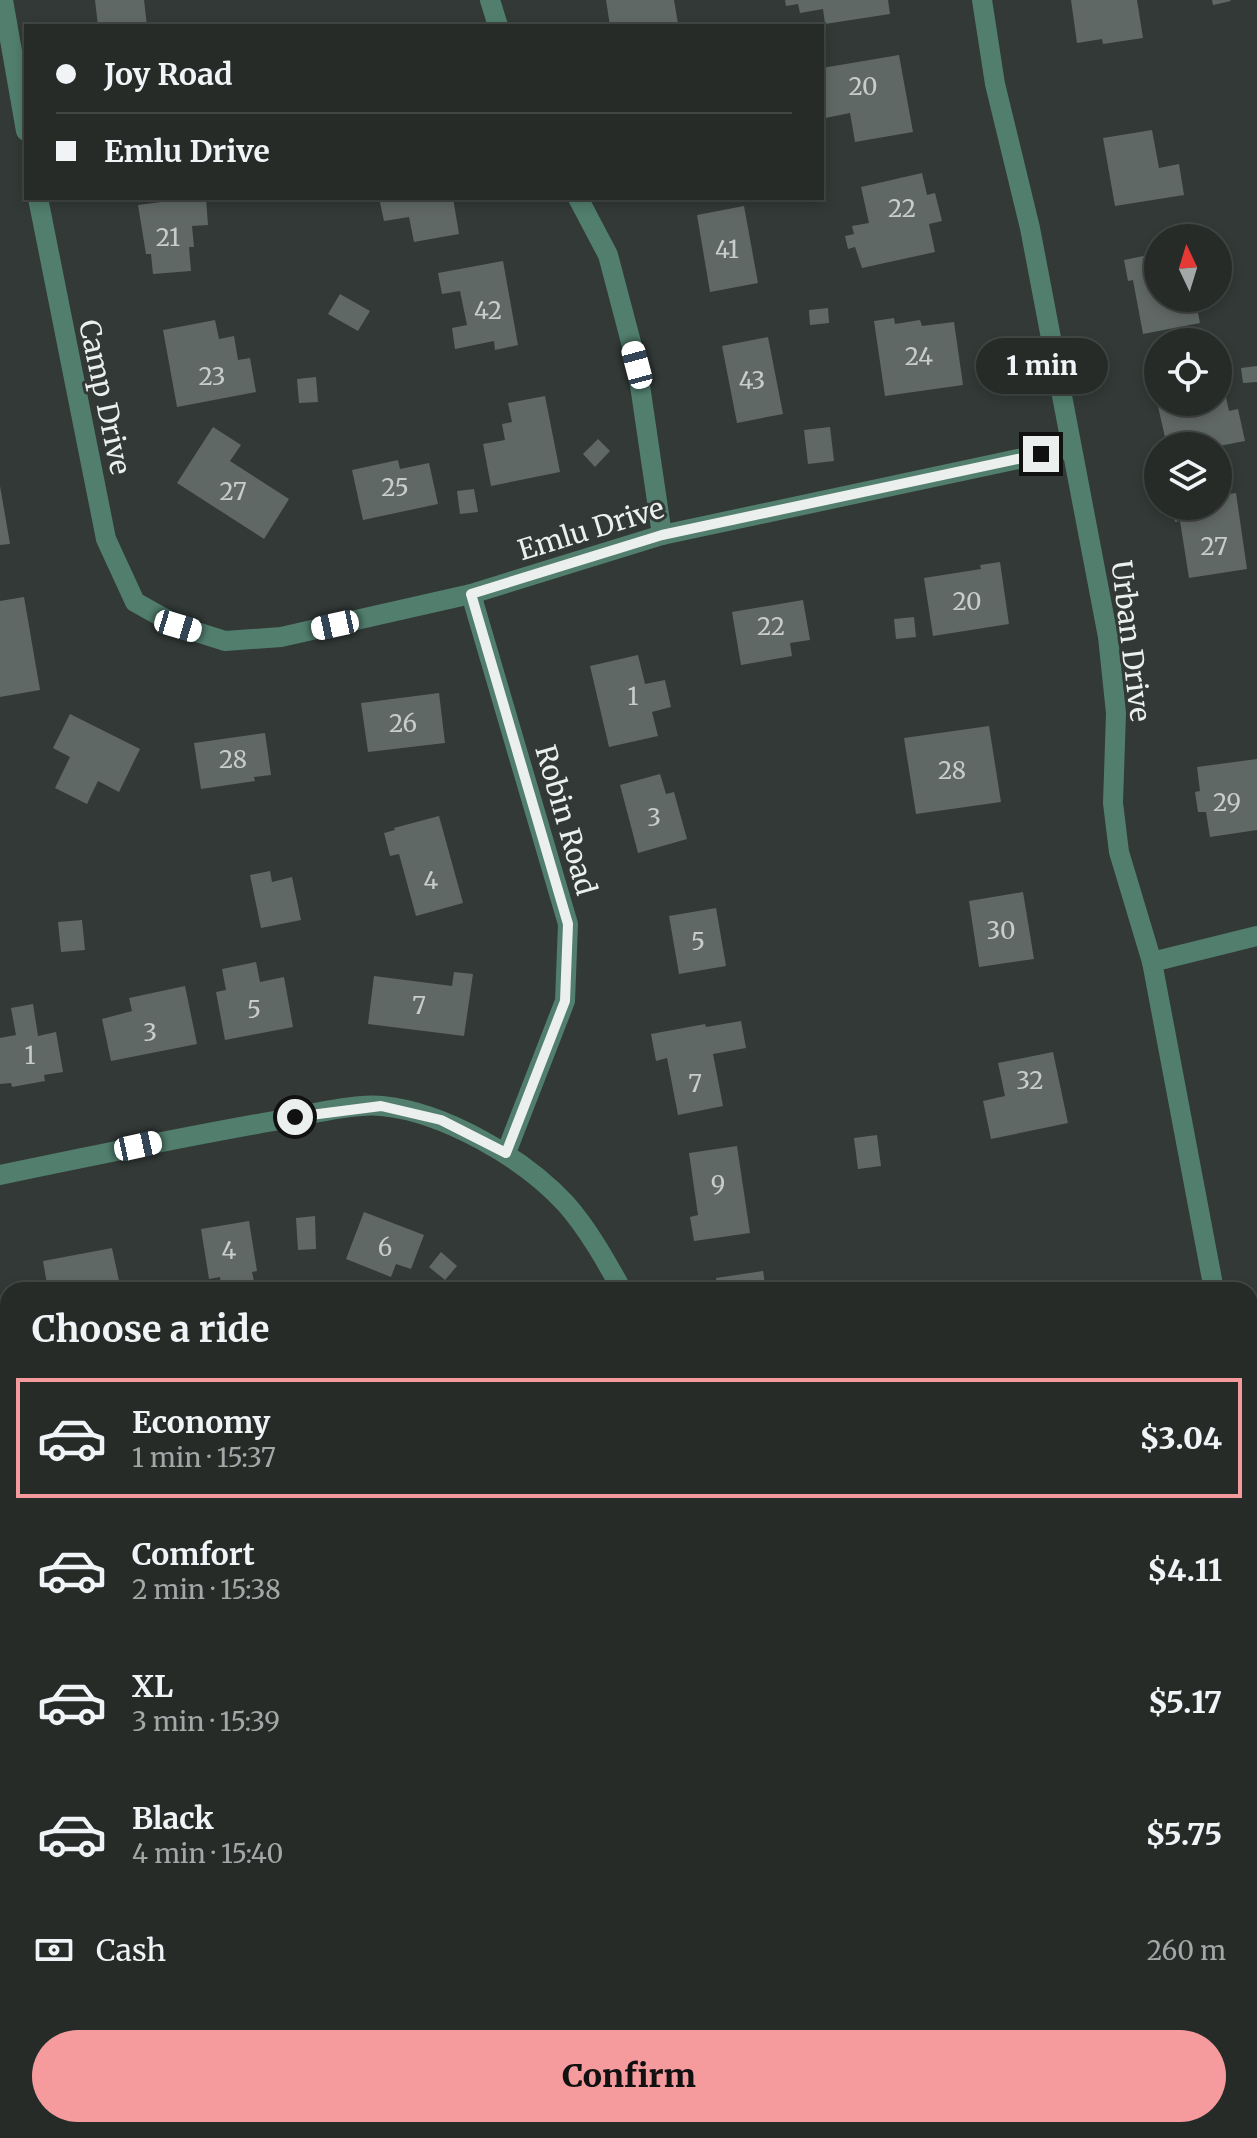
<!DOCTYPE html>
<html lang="en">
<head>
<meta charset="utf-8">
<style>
  body { margin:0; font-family:Merriweather,serif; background:#2e3330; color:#f1f3f6; height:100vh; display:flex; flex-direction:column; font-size:30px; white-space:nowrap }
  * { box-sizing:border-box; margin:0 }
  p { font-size:26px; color:#a4a7a8 }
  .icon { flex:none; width:44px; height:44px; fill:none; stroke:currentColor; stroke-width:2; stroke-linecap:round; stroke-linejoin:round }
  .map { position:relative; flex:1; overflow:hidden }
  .panel { position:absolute; left:0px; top:1282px; width:1258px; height:856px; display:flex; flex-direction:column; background:#262b28; border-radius:24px 24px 0 0; box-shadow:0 4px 12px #0003,0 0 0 2px #424745 }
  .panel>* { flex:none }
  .hud { position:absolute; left:24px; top:24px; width:800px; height:176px; border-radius:0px; box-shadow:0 4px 12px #0003,0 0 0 2px #424745; display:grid; align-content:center; height:176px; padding:0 32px; background:#262b28 }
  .needle { width:52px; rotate:356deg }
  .fabs { position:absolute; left:1144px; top:224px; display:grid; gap:16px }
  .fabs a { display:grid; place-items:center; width:88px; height:88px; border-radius:50%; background:#262b28; box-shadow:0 4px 12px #0003,0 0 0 2px #424745; font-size:40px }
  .end { position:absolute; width:36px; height:36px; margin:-18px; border:10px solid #ebefed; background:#111; box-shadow:0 0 0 4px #111 }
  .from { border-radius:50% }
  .bubble { position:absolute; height:56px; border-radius:28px; background:#262b28; box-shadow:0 4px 12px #0003,0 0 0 2px #424745; font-size:26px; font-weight:800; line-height:56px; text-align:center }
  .car { position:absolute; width:24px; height:48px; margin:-24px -12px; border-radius:10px; box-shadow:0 0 6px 2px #0007; background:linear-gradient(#fff 24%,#345 0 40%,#fff 0 76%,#345 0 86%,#fff 0) }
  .hud b { display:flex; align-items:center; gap:28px; height:76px; font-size:30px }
  .hud b+b { border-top:2px solid #424745 }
  .hud i { width:20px; height:20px; background:#f1f3f6 }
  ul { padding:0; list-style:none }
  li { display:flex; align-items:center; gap:24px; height:120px; margin:0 16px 12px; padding:0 16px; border:4px solid transparent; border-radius:0px }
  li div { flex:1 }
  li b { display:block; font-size:30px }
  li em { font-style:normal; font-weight:800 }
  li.selected { border-color:#f59b9d }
  li>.icon { width:72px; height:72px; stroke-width:1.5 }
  h2 { padding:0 32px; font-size:36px; line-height:96px }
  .pay { display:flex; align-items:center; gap:20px; height:88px; padding:0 32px; font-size:30px }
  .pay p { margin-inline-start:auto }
  .action { display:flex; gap:16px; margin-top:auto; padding:16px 32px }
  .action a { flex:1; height:92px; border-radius:48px; background:#f59b9d; color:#111; font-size:32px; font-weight:800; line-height:92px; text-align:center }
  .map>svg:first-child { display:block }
  .building { fill:#606865 }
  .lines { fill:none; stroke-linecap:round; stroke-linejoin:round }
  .minor { stroke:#517e6d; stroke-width:20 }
  .route { stroke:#ebefed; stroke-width:10 }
  .labels { text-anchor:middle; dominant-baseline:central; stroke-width:6; stroke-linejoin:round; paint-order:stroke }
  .number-label { font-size:24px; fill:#c8cdcb }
  .street-label { font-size:28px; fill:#ebefed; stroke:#323936 }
</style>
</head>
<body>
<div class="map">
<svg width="1257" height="2138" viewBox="0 0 1257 2138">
  <rect width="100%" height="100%" fill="#323936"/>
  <g class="building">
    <polygon points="95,0 144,0 147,26 98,26"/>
    <polygon points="606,0 674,0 678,24 610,26"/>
    <polygon points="785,0 888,0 890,14 825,24 823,9 800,13 798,4 786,6"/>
    <polygon points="1071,0 1137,0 1143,38 1103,44 1102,39 1077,43"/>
    <polygon points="1212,0 1230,0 1231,1 1213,5"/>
    <polygon points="899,55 913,132 855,142 850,113 825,118 822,68"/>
    <polygon points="1152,130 1159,168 1179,164 1184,195 1115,206 1103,138"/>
    <polygon points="922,173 927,195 935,193 942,221 929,224 935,252 862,268 855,247 848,249 845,236 854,234 852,226 869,223 861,187"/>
    <polygon points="192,198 206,198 208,225 192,226 194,247 189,247 191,271 153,274 151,254 146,254 138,205"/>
    <polygon points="379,198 453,198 459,234 414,242 409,217 384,221"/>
    <polygon points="744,206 758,283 710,292 697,215"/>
    <polygon points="1158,253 1158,298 1195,298 1200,323 1143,334 1133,280 1128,281 1124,260"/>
    <polygon points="503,261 518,345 495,350 494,341 455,349 452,328 467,325 460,291 442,294 438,273"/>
    <polygon points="340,294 370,311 358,331 328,314"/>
    <polygon points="828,308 829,323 810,325 809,310"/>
    <polygon points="894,318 895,324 920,320 922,326 954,322 963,385 885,396 874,321"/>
    <polygon points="215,320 219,339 234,336 238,360 250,358 256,392 177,407 163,330"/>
    <polygon points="768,337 783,414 737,423 722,346"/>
    <polygon points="1257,366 1257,382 1243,383 1241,368"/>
    <polygon points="316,377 318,402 299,403 297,379"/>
    <polygon points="1158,381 1158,400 1153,401 1149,383"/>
    <polygon points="1224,388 1229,411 1238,409 1245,441 1219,446 1167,446 1157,402 1218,402 1218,389"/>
    <polygon points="545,396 560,472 491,486 483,444 505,440 502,424 512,422 508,403"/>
    <polygon points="213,427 241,445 230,461 289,499 264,539 177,483"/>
    <polygon points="830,427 834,461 808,464 804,430"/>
    <polygon points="598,439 610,451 595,467 583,454"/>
    <polygon points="398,460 400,469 429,463 438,504 363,520 352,470"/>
    <polygon points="0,486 10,544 0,545"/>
    <polygon points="474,489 478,512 460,514 457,491"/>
    <polygon points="1236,493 1247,569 1189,578 1180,521 1175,522 1172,506 1218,506 1218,495"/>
    <polygon points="1000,562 1009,624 933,636 924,578 981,569 980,565"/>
    <polygon points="24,597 40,690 0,697 0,601"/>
    <polygon points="803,600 810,640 790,643 792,656 741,665 732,612"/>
    <polygon points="914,617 916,637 896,639 894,619"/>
    <polygon points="638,655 645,684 665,680 671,707 652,712 658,736 609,747 590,666"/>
    <polygon points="439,693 445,743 368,752 361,703"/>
    <polygon points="70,714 140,749 119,792 98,781 87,804 55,788 70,757 53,748"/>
    <polygon points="989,726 1001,802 916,814 904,738"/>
    <polygon points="265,733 271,775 254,777 255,781 201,789 194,743"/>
    <polygon points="1257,759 1257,830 1210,837 1206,812 1198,812 1195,792 1200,791 1197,767"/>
    <polygon points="660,774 666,794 674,792 687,839 638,853 620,785"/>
    <polygon points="439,816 463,903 416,916 399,854 390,856 384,833 395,830 394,828"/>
    <polygon points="270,871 272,882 292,877 301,920 261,928 250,875"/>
    <polygon points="1023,892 1034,959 979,967 969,901"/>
    <polygon points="716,908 726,966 679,974 669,916"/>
    <polygon points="82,920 85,950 61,952 58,922"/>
    <polygon points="256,962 260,982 284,977 293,1027 225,1040 216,992 226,990 222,969"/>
    <polygon points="454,972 473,974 464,1036 368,1024 374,976 452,986"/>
    <polygon points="185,986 197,1044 111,1061 102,1019 132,1011 129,998"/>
    <polygon points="33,1004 38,1036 56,1032 63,1072 44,1075 45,1081 12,1087 11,1083 0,1084 0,1038 16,1035 11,1008"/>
    <polygon points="741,1021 746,1048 713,1054 723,1106 678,1115 667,1058 656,1061 651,1034 705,1024 706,1027"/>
    <polygon points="1053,1052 1068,1123 991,1139 983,1101 1005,1096 998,1063"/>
    <polygon points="877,1135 881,1166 858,1169 854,1138"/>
    <polygon points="737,1146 750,1233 694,1241 690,1217 698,1215 689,1153"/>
    <polygon points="364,1212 424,1235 411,1269 396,1264 391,1277 346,1259"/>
    <polygon points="315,1216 316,1249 298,1250 296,1218"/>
    <polygon points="249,1221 257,1271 252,1272 255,1286 222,1290 220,1277 209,1279 201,1229"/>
    <polygon points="112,1248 121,1290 48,1290 43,1261"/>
    <polygon points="441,1252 457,1266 445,1280 429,1267"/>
    <polygon points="763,1271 766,1290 717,1290 716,1278"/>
    <polygon points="8,1465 8,1545 0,1546 0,1466"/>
    <polygon points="8,1611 8,1674 4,1674 0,1645 0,1612"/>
    <polygon points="1257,2119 1257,2138 1195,2138 1194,2130 1250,2130 1250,2120"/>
    <polygon points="689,2130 702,2130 706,2138 671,2138"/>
    <polygon points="930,2130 978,2130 989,2138 924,2138"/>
    <polygon points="1109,2130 1142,2132 1142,2138 1095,2138 1095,2136 1109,2134"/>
    <polygon points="1092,2131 1092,2138 1077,2138 1076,2133"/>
  </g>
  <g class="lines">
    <g class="minor">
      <polyline points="3,0 26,131"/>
      <polyline points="490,0 498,26"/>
      <polyline points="982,0 995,84 1030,228 1108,637 1116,713 1113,803 1119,852 1152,962 1214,1290"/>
      <polyline points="38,198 106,539 135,602 178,626 225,641 281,637 471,594 662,535 1070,448"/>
      <polyline points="578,198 608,255 637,365 662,535"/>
      <polyline points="471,594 568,924 565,1001 506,1153"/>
      <polyline points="1152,962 1257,936"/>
      <path d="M0,1175C91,1156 182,1137 274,1121C302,1116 354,1103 382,1106C444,1112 524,1158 566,1204C588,1229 606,1261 622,1290"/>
      <polyline points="1250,1480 1257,1513"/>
      <polyline points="0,1978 8,1993"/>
      <polyline points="798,2130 800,2138"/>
      <polyline points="183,2138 185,2130"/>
    </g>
  </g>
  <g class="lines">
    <polyline class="route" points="295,1117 381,1106 441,1120 506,1153 565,1001 568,924 471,594 662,535 1041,454"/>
  </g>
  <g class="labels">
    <g class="number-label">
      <text x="863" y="86">20</text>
      <text x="902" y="208">22</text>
      <text x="168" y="237">21</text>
      <text x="727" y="249">41</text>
      <text x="488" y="310">42</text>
      <text x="919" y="356">24</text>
      <text x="212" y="376">23</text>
      <text x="752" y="380">43</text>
      <text x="395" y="487">25</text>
      <text x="233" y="491">27</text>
      <text x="1214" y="546">27</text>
      <text x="967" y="601">20</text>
      <text x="771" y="626">22</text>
      <text x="633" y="696">1</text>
      <text x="403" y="723">26</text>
      <text x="233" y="759">28</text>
      <text x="952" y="770">28</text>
      <text x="1227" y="802">29</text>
      <text x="654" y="817">3</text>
      <text x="431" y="880">4</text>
      <text x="1001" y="930">30</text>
      <text x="698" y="941">5</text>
      <text x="419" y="1005">7</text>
      <text x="254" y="1009">5</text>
      <text x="150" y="1032">3</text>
      <text x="30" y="1055">1</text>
      <text x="1030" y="1080">32</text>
      <text x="695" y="1083">7</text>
      <text x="718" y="1184">9</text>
      <text x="385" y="1247">6</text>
      <text x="229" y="1250">4</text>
    </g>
    <g class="street-label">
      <text transform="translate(105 397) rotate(78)">Camp Drive</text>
      <text transform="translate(591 529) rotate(-17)">Emlu Drive</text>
      <text transform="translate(1131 641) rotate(83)">Urban Drive</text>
      <text transform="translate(566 820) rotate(74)">Robin Road</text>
    </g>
  </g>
</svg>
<div class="fabs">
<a><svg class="needle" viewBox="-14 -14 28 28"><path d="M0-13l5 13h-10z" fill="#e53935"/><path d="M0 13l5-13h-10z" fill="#a4a7a8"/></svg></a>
<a><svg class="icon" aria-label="locate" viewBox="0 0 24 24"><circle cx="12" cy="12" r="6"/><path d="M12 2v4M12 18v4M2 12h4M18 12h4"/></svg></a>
<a><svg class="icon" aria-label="layers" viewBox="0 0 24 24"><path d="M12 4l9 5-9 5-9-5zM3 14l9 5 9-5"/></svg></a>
</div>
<i class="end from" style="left:295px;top:1117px"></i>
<i class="end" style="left:1041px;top:454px"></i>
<div class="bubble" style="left:976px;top:338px;width:132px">1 min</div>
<i class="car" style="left:637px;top:365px;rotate:345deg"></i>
<i class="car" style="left:335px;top:625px;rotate:258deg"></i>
<i class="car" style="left:178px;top:626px;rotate:107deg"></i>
<i class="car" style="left:138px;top:1146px;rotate:78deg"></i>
<div class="hud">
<b><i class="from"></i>Joy Road</b>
<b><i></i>Emlu Drive</b>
</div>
<section class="panel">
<h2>Choose a ride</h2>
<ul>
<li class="selected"><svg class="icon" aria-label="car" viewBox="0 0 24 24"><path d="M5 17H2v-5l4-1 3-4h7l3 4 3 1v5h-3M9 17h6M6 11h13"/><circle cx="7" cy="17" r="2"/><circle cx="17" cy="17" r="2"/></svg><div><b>Economy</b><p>1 min · 15:37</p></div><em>$3.04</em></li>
<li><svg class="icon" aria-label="car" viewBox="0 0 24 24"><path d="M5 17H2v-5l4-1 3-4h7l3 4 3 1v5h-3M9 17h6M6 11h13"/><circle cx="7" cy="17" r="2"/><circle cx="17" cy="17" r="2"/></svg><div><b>Comfort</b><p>2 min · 15:38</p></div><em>$4.11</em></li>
<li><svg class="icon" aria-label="car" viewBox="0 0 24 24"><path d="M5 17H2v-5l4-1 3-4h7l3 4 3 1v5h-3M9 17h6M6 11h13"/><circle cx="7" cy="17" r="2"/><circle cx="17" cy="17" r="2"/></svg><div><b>XL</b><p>3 min · 15:39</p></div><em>$5.17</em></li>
<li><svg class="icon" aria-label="car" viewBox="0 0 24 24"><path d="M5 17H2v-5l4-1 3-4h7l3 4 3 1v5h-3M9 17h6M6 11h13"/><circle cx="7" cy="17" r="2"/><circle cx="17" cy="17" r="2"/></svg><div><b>Black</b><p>4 min · 15:40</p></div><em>$5.75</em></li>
</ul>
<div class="pay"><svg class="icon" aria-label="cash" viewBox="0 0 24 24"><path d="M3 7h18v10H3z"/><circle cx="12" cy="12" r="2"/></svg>Cash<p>260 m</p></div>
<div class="action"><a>Confirm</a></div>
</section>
</div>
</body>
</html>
